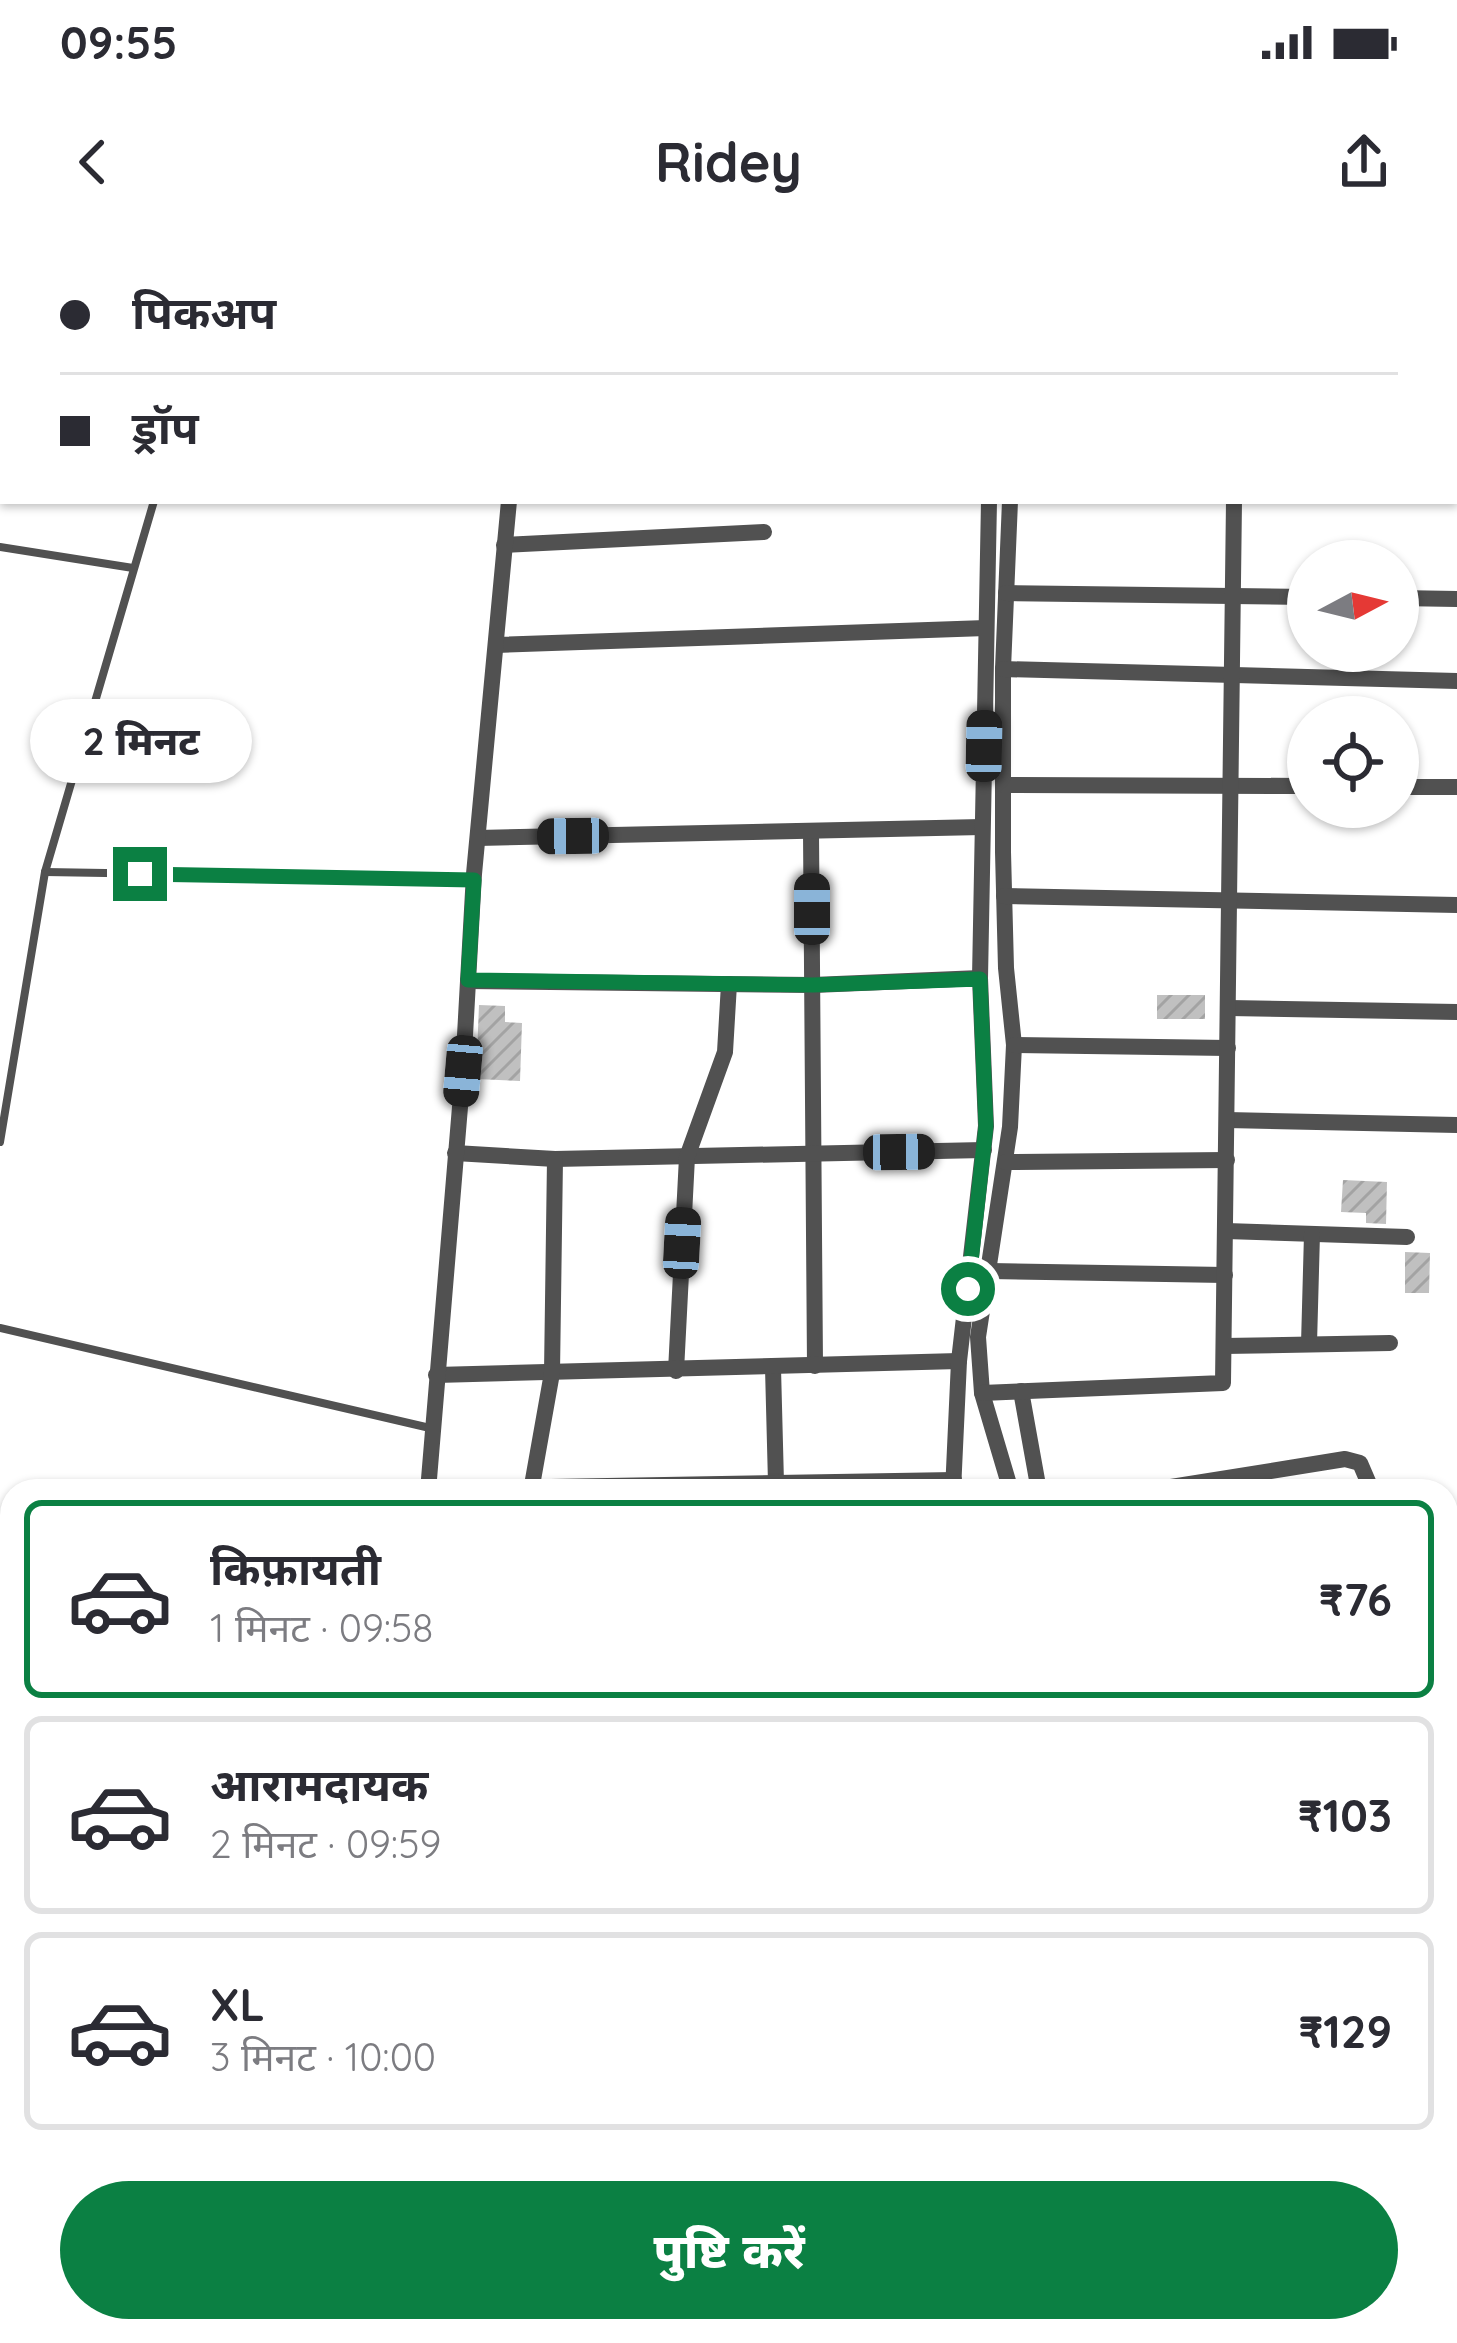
<!DOCTYPE html>
<html lang="hi">
<head>
<meta charset="utf-8">
<style>
  body { margin:0; font-family:Quicksand,"Noto Sans Devanagari",sans-serif; background:#f7f7f7; color:#2b2b33; height:100vh; display:flex; flex-direction:column; font-size:45px; white-space:nowrap }
  * { box-sizing:border-box; margin:0 }
  p { font-size:39px; color:#7c7c81 }
  .icon { flex:none; width:66px; height:66px; fill:none; stroke:currentColor; stroke-width:2; stroke-linecap:round; stroke-linejoin:round }
  .map { position:relative; flex:1; overflow:hidden }
  .panel { position:absolute; left:0px; top:1239px; width:1458px; height:864px; display:flex; flex-direction:column; background:#fff; border-radius:36px 36px 0 0; box-shadow:0 3px 9px #0004 }
  .panel>* { flex:none }
  .top-card { position:absolute; left:0px; top:0px; width:1458px; height:264px; box-shadow:0 3px 9px #0004; display:grid; align-content:center; height:264px; padding:0 60px; background:#fff }
  .needle { width:78px; rotate:83deg }
  .buttons { position:absolute; left:1287px; top:300px; display:grid; gap:24px }
  .buttons a { display:grid; place-items:center; width:132px; height:132px; border-radius:50%; background:#fff; box-shadow:0 3px 9px #0004; font-size:60px }
  .end { position:absolute; width:54px; height:54px; margin:-27px; border:15px solid #0b8043; background:#fff; box-shadow:0 0 0 6px #fff }
  .from { border-radius:50% }
  .bubble { position:absolute; height:84px; border-radius:42px; background:#fff; box-shadow:0 3px 9px #0004; font-size:39px; font-weight:800; line-height:84px; text-align:center }
  .car { position:absolute; width:36px; height:72px; margin:-36px -18px; border-radius:15px; box-shadow:0 0 9px 3px #0007; background:linear-gradient(#222 24%,#8ab4d8 0 40%,#222 0 76%,#8ab4d8 0 86%,#222 0) }
  .top-card b { display:flex; align-items:center; gap:42px; height:114px; font-size:45px }
  .top-card b+b { border-top:3px solid #e1e1e2 }
  .top-card i { width:30px; height:30px; background:#2b2b33 }
  ul { padding:21px 0 0; list-style:none }
  li { display:flex; align-items:center; gap:36px; height:198px; margin:0 24px 18px; padding:0 36px; border:6px solid #e1e1e2; border-radius:18px }
  li div { flex:1 }
  li b { display:block; font-size:45px }
  li em { font-style:normal; font-weight:800 }
  li.on { border-color:#0b8043 }
  li>.icon { width:108px; height:108px; stroke-width:1.5 }
  .button { display:flex; gap:24px; margin-top:auto; padding:24px 60px }
  .button a { flex:1; height:138px; border-radius:72px; background:#0b8043; color:#fff; font-size:48px; font-weight:800; line-height:138px; text-align:center }
  .status { display:flex; justify-content:space-between; align-items:center; height:84px; padding:0 60px; background:#fff; direction:ltr }
  .status svg { height:33px; fill:currentColor }
  header { display:flex; justify-content:space-between; align-items:center; height:156px; padding:0 60px; background:#fff; font-size:54px; font-weight:800 }
  .map>svg:first-child { display:block }
  .building { fill:url(#building-hatch) }
  .lines { fill:none; stroke-linecap:round; stroke-linejoin:round }
  .primary-casing { stroke:#dbdbdb; stroke-width:33 }
  .path { stroke:#737373; stroke-width:3; stroke-dasharray:3 6; stroke-linecap:butt }
  .lane { stroke:#515151; stroke-width:8 }
  .street { stroke:#515151; stroke-width:16 }
  .primary { stroke:#000; stroke-width:27 }
  .route { stroke:#0b8043; stroke-width:15 }
</style>
</head>
<body>
<div class="status"><b>09:55</b><svg viewBox="0 0 49 12"><path d="M0 12V9h3v3zM5 12V6h3v6zM10 12V3h3v9zM15 12V0h3v12zM26 1h20v11H26zM47 4h2v5h-2z"/></svg></div>
<header><svg class="icon" aria-label="back" viewBox="0 0 24 24"><path d="M15 5l-7 7 7 7"/></svg>Ridey<svg class="icon" aria-label="share" viewBox="0 0 24 24"><path d="M12 15V3M7 8l5-5 5 5M5 13v7h14v-7"/></svg></header>
<div class="map">
<svg width="1457" height="2103" viewBox="0 0 1457 2103">
  <defs>
    <pattern id="building-hatch" width="6" height="6" patternUnits="userSpaceOnUse" patternTransform="scale(3)"><rect width="6" height="6" fill="#c0c0c0"/><path d="M-1 1l2-2M0 6l6-6M5 7l2-2" fill="none" stroke="#a3a3a3"/></pattern>
  </defs>
  <rect width="100%" height="100%" fill="#fff"/>
  <g class="building">
    <rect x="1157" y="755" width="48" height="24"/>
    <polygon points="479,765 505,766 505,782 522,783 520,841 476,839"/>
    <polygon points="1343,940 1387,942 1386,984 1366,983 1366,973 1341,972"/>
    <polygon points="1405,1012 1430,1013 1429,1053 1405,1053"/>
  </g>
  <g class="lines">
    <g class="primary-casing">
      <g id="primary">
        <polyline points="876,0 895,3"/>
        <polyline points="1055,0 1075,3"/>
        <polyline points="1455,61 1457,62"/>
        <polyline points="1455,88 1457,89"/>
      </g>
    </g>
    <polyline class="path" points="0,1525 12,1538"/>
    <g class="lane">
      <polyline points="79,3 80,0"/>
      <polyline points="0,12 3,12"/>
      <polyline points="0,307 133,328"/>
      <polyline points="45,632 472,639"/>
      <polyline points="0,902 45,632 154,261"/>
      <polyline points="0,1088 430,1188"/>
    </g>
    <g class="street">
      <polyline points="539,3 539,0"/>
      <polyline points="996,3 996,0"/>
      <polyline points="1021,3 1021,0"/>
      <polyline points="1128,3 1129,0"/>
      <polyline points="1241,3 1242,0"/>
      <polyline points="1359,3 1360,0"/>
      <polyline points="1010,261 1003,429 1003,612 1006,728 1014,805 1010,887 978,1097 982,1153 1011,1251"/>
      <polyline points="504,305 764,292"/>
      <polyline points="1006,353 1308,357"/>
      <polyline points="1398,358 1457,359"/>
      <polyline points="496,405 986,388"/>
      <polyline points="1003,429 1457,441"/>
      <polyline points="1004,545 1308,546"/>
      <polyline points="1398,547 1457,547"/>
      <polyline points="811,592 815,1126"/>
      <polyline points="478,598 982,587"/>
      <polyline points="1004,656 1457,665"/>
      <polyline points="468,741 813,745 980,738"/>
      <polyline points="1229,768 1457,772"/>
      <polyline points="1014,805 1228,808"/>
      <polyline points="1227,880 1457,885"/>
      <polyline points="455,913 555,919 984,910"/>
      <polyline points="1005,922 1227,920"/>
      <polyline points="1226,991 1407,997"/>
      <polyline points="990,1031 1225,1035"/>
      <polyline points="1309,1104 1312,994"/>
      <polyline points="1224,1106 1390,1103"/>
      <polyline points="773,1128 776,1243"/>
      <polyline points="676,1131 687,917 725,812 729,744"/>
      <polyline points="436,1135 959,1121"/>
      <polyline points="1021,1151 1039,1251"/>
      <polyline points="982,1153 1223,1143 1234,261"/>
      <polyline points="428,1249 954,1240"/>
      <polyline points="428,1251 463,831 474,634 509,261"/>
      <polyline points="531,1251 552,1133 555,919"/>
      <polyline points="953,1251 959,1121 986,886 980,738 989,261"/>
      <polyline points="1146,1251 1345,1219 1360,1223 1372,1251"/>
      <polyline points="1446,1553 1457,1551"/>
      <polyline points="0,1563 12,1563"/>
      <polyline points="1446,1720 1457,1782"/>
      <polyline points="1446,1795 1457,1796"/>
      <polyline points="1446,1916 1457,1917"/>
      <polyline points="429,2103 433,2091"/>
      <polyline points="790,2103 797,2091"/>
    </g>
    <use href="#primary" class="primary"/>
  </g>
  <g class="lines">
    <polyline class="route" points="140,634 474,640 468,740 813,745 980,739 986,886 968,1049"/>
  </g>
</svg>
<div class="buttons">
<a><svg class="needle" viewBox="-14 -14 28 28"><path d="M0-13l5 13h-10z" fill="#e53935"/><path d="M0 13l5-13h-10z" fill="#7c7c81"/></svg></a>
<a><svg class="icon" aria-label="locate" viewBox="0 0 24 24"><circle cx="12" cy="12" r="6"/><path d="M12 2v4M12 18v4M2 12h4M18 12h4"/></svg></a>
</div>
<i class="end from" style="left:968px;top:1049px"></i>
<i class="end" style="left:140px;top:634px"></i>
<div class="bubble" style="left:30px;top:459px;width:222px">2 मिनट</div>
<i class="car" style="left:984px;top:506px;rotate:1deg"></i>
<i class="car" style="left:573px;top:596px;rotate:269deg"></i>
<i class="car" style="left:812px;top:669px;rotate:0deg"></i>
<i class="car" style="left:463px;top:831px;rotate:185deg"></i>
<i class="car" style="left:899px;top:912px;rotate:89deg"></i>
<i class="car" style="left:682px;top:1003px;rotate:3deg"></i>
<div class="top-card">
<b><i class="from"></i>पिकअप</b>
<b><i></i>ड्रॉप</b>
</div>
<section class="panel">
<ul>
<li class="on"><svg class="icon" aria-label="car" viewBox="0 0 24 24"><path d="M5 17H2v-5l4-1 3-4h7l3 4 3 1v5h-3M9 17h6M6 11h13"/><circle cx="7" cy="17" r="2"/><circle cx="17" cy="17" r="2"/></svg><div><b>किफ़ायती</b><p>1 मिनट · 09:58</p></div><em>₹76</em></li>
<li><svg class="icon" aria-label="car" viewBox="0 0 24 24"><path d="M5 17H2v-5l4-1 3-4h7l3 4 3 1v5h-3M9 17h6M6 11h13"/><circle cx="7" cy="17" r="2"/><circle cx="17" cy="17" r="2"/></svg><div><b>आरामदायक</b><p>2 मिनट · 09:59</p></div><em>₹103</em></li>
<li><svg class="icon" aria-label="car" viewBox="0 0 24 24"><path d="M5 17H2v-5l4-1 3-4h7l3 4 3 1v5h-3M9 17h6M6 11h13"/><circle cx="7" cy="17" r="2"/><circle cx="17" cy="17" r="2"/></svg><div><b>XL</b><p>3 मिनट · 10:00</p></div><em>₹129</em></li>
</ul>
<div class="button"><a>पुष्टि करें</a></div>
</section>
</div>
</body>
</html>
